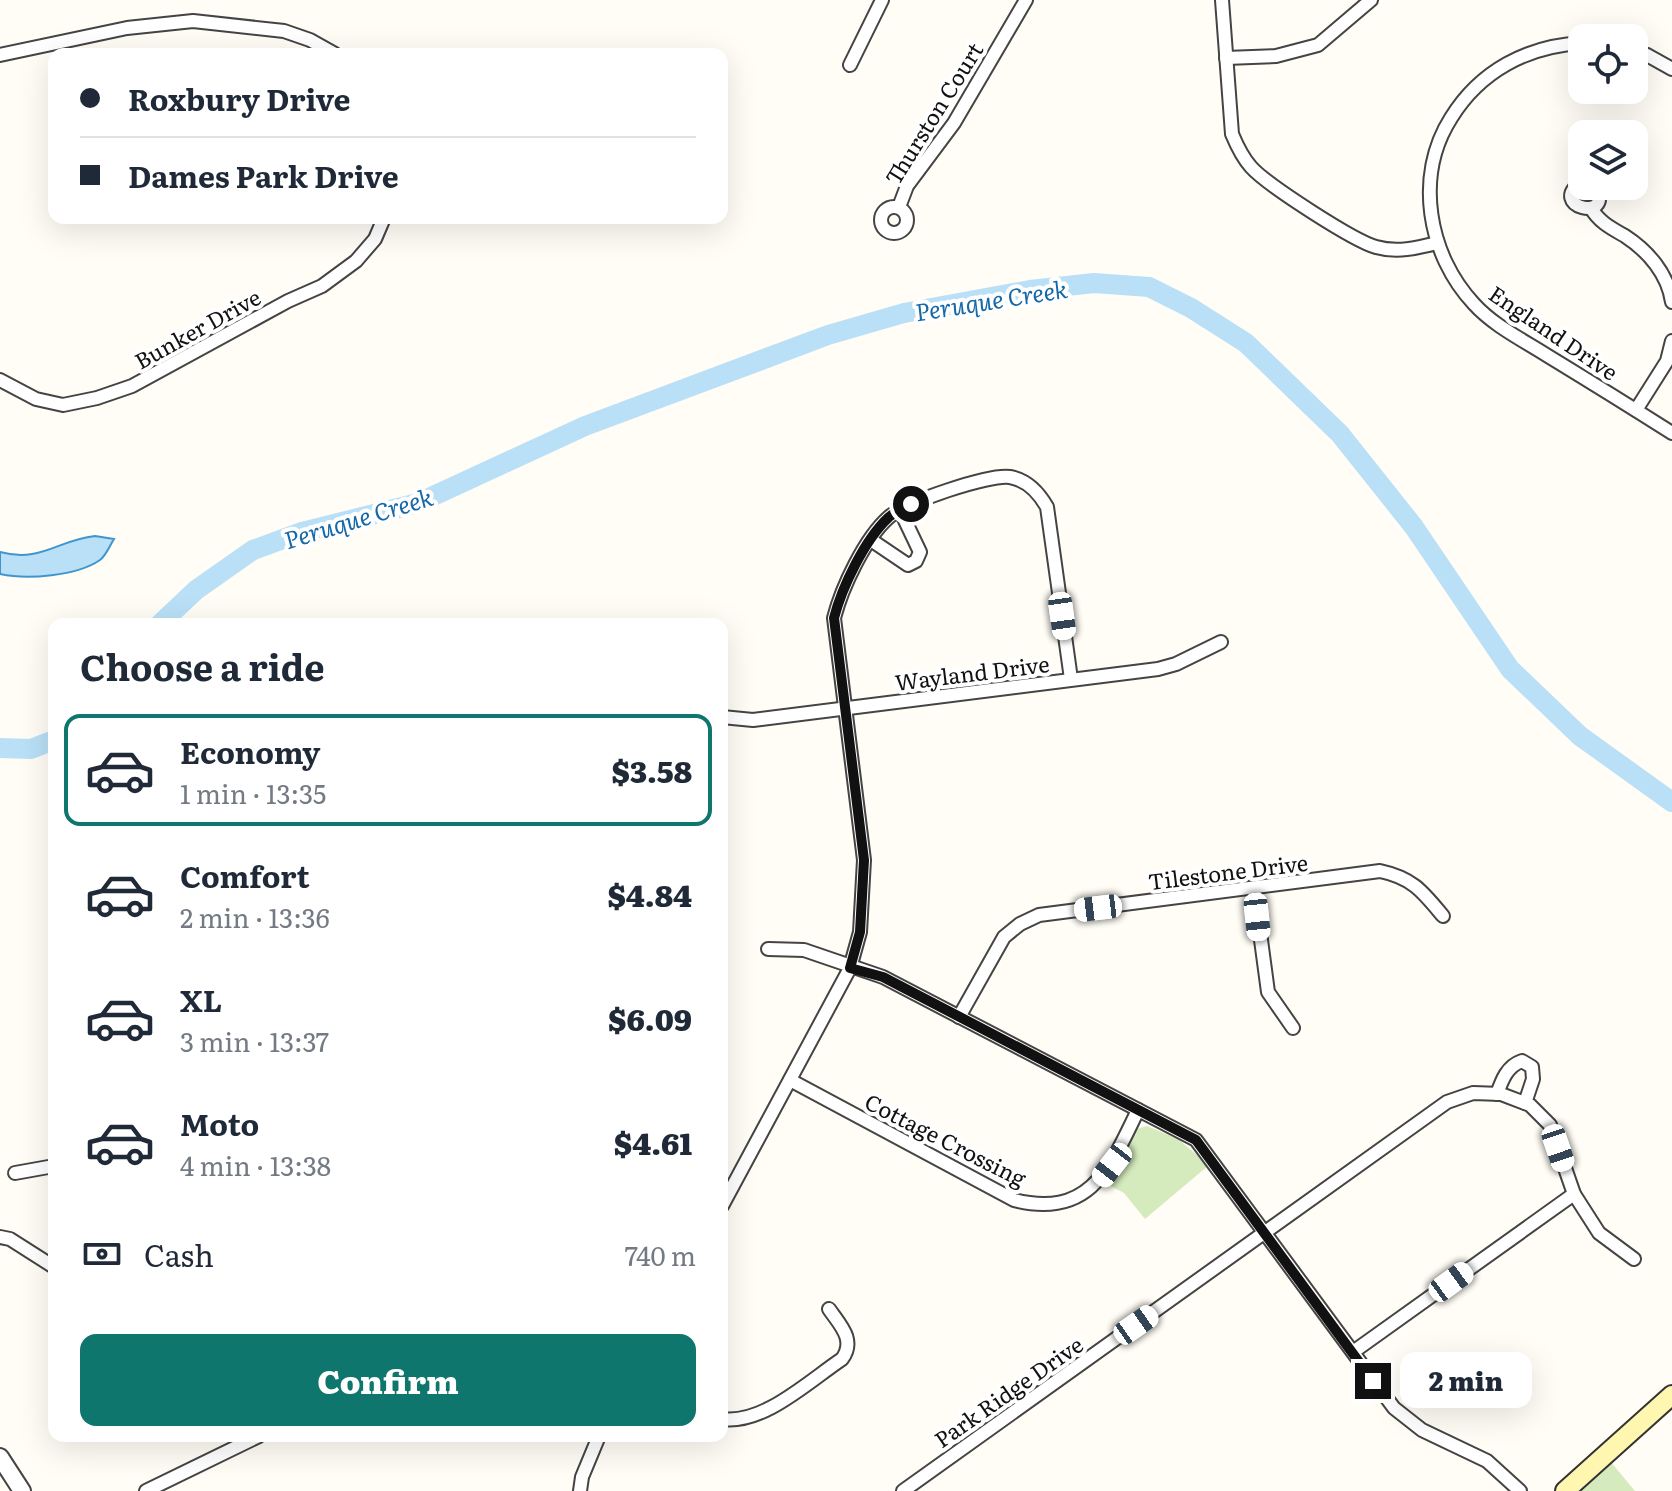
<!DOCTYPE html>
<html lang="en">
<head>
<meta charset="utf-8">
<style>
  body { margin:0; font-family:Literata,serif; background:#f2f2f3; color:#1f2937; height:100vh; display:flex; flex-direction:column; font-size:30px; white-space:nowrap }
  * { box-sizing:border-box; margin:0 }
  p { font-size:26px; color:#747a83 }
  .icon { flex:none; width:44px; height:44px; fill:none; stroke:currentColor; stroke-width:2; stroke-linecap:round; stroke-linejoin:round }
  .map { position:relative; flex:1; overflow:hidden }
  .side { position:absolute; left:48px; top:618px; width:680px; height:824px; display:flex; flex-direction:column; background:#fff; border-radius:16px; box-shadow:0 8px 32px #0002 }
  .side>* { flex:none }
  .banner { position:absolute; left:48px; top:48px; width:680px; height:176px; border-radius:16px; box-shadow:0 8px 32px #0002; display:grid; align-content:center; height:176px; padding:0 32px; background:#fff }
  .buttons { position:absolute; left:1568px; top:24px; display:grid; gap:16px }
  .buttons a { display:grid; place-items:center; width:80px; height:80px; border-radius:16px; background:#fff; box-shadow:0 8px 32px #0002; font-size:40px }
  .end { position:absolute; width:36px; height:36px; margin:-18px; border:10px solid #111; background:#fff; box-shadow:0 0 0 4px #fff }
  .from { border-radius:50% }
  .bubble { position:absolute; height:56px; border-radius:16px; background:#fff; box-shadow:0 8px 32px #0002; font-size:26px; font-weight:800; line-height:56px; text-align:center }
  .car { position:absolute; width:24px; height:48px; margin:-24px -12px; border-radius:10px; box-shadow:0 0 6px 2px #0007; background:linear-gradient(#fff 24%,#345 0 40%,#fff 0 76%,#345 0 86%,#fff 0) }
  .banner b { display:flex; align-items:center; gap:28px; height:76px; font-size:30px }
  .banner b+b { border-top:2px solid #e0e1e3 }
  .banner i { width:20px; height:20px; background:#1f2937 }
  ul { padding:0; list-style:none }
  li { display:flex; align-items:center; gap:24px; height:112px; margin:0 16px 12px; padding:0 16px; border:4px solid transparent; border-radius:16px }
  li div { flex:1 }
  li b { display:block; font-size:30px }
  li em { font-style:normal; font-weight:800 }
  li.current { border-color:#0f766e }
  li>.icon { width:72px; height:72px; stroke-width:1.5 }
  h2 { padding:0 32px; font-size:36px; line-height:96px }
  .pay { display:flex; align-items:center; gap:20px; height:88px; padding:0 32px; font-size:30px }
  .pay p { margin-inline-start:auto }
  .cta { display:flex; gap:16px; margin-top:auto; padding:16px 32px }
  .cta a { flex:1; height:92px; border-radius:16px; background:#0f766e; color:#fff; font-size:32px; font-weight:800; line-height:92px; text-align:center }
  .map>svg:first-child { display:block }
  .green { fill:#d5ebbd }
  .water { fill:#b9e0f7; stroke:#3f96cf; stroke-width:2 }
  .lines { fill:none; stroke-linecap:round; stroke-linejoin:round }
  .river { stroke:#b9e0f7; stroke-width:20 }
  .minor-casing { stroke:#444; stroke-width:16 }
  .tertiary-casing { stroke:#444; stroke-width:20 }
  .secondary-casing { stroke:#333; stroke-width:22 }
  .minor { stroke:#fff; stroke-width:12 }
  .tertiary { stroke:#fff; stroke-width:16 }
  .secondary { stroke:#fff6b0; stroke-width:18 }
  .route { stroke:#111; stroke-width:10 }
  .labels { text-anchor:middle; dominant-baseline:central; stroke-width:8; stroke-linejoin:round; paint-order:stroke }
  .street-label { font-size:22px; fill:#111; stroke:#fff }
  .water-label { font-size:24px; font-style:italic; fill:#1768a6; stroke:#fff }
</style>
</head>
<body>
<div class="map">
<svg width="1672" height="1491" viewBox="0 0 1672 1491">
  <rect width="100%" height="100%" fill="#fffdf5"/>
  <g class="green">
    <polygon points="1147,1126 1178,1139 1209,1165 1145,1219 1124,1193 1105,1183 1136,1129"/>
    <polygon points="1610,1461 1635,1491 1575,1491"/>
  </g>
  <path class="water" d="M95,536L114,539C110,545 106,556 100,560C77,576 27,580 0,574V552C41,563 57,540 95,536Z"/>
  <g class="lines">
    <g class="river">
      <polyline points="160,624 196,590 253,550 302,532 418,503 585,426 828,335 904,313 1030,290 1094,283 1149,287 1191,308 1246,343 1340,434 1414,527 1510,669 1580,736 1672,802"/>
      <polyline points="0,748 31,749 54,740"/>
    </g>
    <g class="minor-casing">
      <g id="minor">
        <path d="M1222,0L1232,134C1237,146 1242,157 1251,167C1267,185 1354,241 1376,247C1397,253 1417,248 1437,243"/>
        <path d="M1582,43C1527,46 1480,71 1451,118C1414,176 1428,255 1474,304C1494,326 1523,340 1548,356C1589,381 1631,407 1672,433"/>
        <polyline points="1634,51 1647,55 1672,69"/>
        <polyline points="0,55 127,28 193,21 284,31 310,40 335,54"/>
        <polyline points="1226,58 1276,56 1318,45 1371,0"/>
        <polyline points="850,65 882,0"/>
        <path d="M1582,182C1545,206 1616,224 1595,186"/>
        <polyline points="899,207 907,186 954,123 1026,0"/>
        <circle cx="894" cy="220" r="13"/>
        <path d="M1591,208C1599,222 1611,228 1625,236C1648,251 1668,274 1672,302"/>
        <polyline points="0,380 36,399 63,405 97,398 132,386 288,301 322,286 356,261 375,239 384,218"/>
        <polyline points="1636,410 1667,361 1672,341"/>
        <polyline points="871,540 908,565 916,561 920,552 900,510"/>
        <polyline points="722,717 753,720 1158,669 1176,664 1221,642"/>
        <polyline points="1254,888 1268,992 1293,1028"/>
        <polyline points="768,949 804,950 883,977 1196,1140 1394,1408 1422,1430 1487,1461 1520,1491"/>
        <path d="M959,1017L1004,937L1020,924L1039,915L1380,871C1413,878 1423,892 1443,916"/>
        <path d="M790,1080L1014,1200C1090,1219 1110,1168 1138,1110"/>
        <path d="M1497,1094C1502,1080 1507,1066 1522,1061L1532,1067L1533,1079L1525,1103"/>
        <polyline points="15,1173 54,1166"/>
        <path d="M722,1206L850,968L860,932L864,860L834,618C842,587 865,538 889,517C906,502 989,474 1010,477C1027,480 1039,493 1047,507L1071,679"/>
        <polyline points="0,1237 10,1239 54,1267"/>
        <polyline points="1353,1352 1574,1194"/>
        <path d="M722,1419C763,1425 809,1381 842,1359C856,1340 840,1325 829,1309"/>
        <polyline points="146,1491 259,1436"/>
        <polyline points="580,1491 582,1477 599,1436"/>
        <polyline points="903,1491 1447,1102 1473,1093 1501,1094 1530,1105 1550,1125 1574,1194 1599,1233 1634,1259"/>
      </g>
    </g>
    <g class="tertiary-casing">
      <polyline id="tertiary" points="0,1457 22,1491"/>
    </g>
    <g class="secondary-casing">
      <polyline id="secondary" points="1565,1491 1672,1395"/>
    </g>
    <use href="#minor" class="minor"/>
    <use href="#tertiary" class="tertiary"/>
    <use href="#secondary" class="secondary"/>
  </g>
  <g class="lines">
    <path class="route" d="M911,504C904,508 895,512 889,517C865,539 842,587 834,618L864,860L860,932L850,968L883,977L1196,1140L1373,1381"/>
  </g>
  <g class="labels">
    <g class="street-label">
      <text transform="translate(933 113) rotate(-58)">Thurston Court</text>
      <text transform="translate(197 328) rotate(-29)">Bunker Drive</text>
      <text transform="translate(1554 332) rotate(34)">England Drive</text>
      <text transform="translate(972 672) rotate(-7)">Wayland Drive</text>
      <text transform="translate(1228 871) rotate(-7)">Tilestone Drive</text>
      <text transform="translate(946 1139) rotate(27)">Cottage Crossing</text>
      <text transform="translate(1008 1391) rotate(-35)">Park Ridge Drive</text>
    </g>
    <g class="water-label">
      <text transform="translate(991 299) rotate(-9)">Peruque Creek</text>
      <text transform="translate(358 517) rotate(-17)">Peruque Creek</text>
    </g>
  </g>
</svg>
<div class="buttons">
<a><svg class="icon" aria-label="locate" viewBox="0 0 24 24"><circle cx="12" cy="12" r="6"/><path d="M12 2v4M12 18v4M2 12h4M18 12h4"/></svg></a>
<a><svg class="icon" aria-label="layers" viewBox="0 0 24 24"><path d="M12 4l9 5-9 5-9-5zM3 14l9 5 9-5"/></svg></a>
</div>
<i class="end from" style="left:911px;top:504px"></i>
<i class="end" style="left:1373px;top:1381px"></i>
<div class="bubble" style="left:1400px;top:1352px;width:132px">2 min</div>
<i class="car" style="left:1062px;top:616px;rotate:172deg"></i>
<i class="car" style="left:1098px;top:908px;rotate:263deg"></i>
<i class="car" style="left:1257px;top:917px;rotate:174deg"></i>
<i class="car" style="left:1558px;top:1148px;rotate:161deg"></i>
<i class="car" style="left:1112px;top:1165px;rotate:218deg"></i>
<i class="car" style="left:1451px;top:1282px;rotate:54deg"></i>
<i class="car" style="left:1136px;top:1325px;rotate:55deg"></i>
<div class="banner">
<b><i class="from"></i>Roxbury Drive</b>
<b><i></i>Dames Park Drive</b>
</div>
<section class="side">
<h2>Choose a ride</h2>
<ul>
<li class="current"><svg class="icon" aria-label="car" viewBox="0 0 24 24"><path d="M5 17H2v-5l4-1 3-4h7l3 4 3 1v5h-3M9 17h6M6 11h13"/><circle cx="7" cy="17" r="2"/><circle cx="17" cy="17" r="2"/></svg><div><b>Economy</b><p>1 min · 13:35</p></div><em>$3.58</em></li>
<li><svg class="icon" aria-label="car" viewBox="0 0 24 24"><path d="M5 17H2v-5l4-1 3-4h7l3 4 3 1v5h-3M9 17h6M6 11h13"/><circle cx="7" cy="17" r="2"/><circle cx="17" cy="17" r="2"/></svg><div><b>Comfort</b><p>2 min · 13:36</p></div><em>$4.84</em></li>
<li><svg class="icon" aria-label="car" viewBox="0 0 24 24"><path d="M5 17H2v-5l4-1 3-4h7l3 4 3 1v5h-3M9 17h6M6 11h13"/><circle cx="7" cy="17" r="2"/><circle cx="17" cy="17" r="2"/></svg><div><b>XL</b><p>3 min · 13:37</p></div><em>$6.09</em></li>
<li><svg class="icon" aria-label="car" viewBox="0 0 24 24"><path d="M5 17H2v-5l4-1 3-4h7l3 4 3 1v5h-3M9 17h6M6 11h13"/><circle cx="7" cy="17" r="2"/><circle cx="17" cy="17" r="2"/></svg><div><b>Moto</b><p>4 min · 13:38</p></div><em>$4.61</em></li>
</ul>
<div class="pay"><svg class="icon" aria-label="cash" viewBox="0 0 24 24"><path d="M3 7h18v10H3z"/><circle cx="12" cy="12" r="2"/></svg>Cash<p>740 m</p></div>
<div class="cta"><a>Confirm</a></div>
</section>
</div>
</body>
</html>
